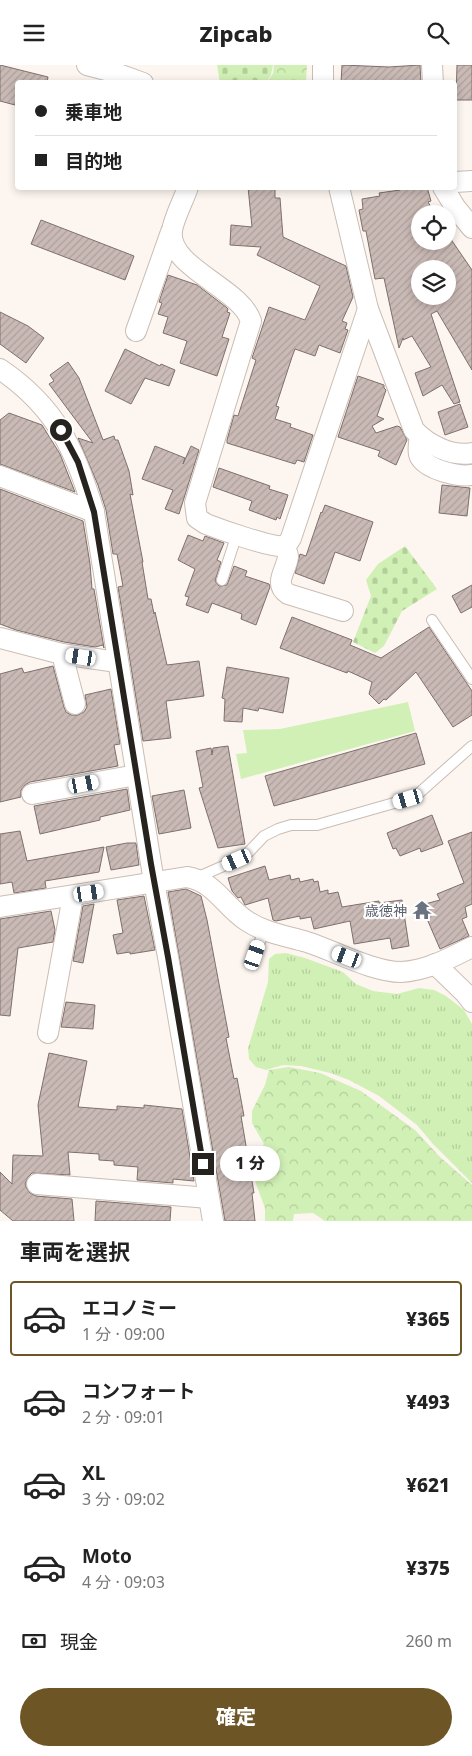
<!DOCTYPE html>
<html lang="ja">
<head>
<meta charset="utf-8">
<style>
  body { margin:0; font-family:"Noto Sans","Noto Sans JP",sans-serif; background:#f6f6f6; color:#222; height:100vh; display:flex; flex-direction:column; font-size:19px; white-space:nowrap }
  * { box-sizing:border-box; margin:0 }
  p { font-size:16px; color:#767676 }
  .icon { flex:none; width:28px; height:28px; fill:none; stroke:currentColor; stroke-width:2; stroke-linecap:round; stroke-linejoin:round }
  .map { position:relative; height:1156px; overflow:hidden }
  .sheet { display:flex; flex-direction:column; background:#fff; flex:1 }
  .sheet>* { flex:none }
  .top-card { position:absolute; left:15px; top:15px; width:442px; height:110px; border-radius:5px; box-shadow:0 2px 8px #0003; display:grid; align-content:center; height:110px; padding:0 20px; background:#fff }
  .fabs { position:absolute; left:411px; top:140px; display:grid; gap:10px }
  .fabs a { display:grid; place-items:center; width:45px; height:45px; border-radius:50%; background:#fff; box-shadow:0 2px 8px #0003; font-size:25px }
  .end { position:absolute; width:22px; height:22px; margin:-11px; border:6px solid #26221e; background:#fff; box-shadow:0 0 0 2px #fff }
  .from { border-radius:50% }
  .bubble { position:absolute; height:35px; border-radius:18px; background:#fff; box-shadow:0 2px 8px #0003; font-size:16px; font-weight:800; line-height:35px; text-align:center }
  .car { position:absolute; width:15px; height:30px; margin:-15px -8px; border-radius:6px; box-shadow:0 0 4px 1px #0007; background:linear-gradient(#fff 24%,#345 0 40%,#fff 0 76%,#345 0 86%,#fff 0) }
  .top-card b { display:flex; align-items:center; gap:18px; height:48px; font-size:19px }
  .top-card b+b { border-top:1px solid #e0e0e0 }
  .top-card i { width:12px; height:12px; background:#222 }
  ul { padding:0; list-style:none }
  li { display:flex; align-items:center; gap:15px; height:75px; margin:0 10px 8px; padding:0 10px; border:2px solid transparent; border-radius:5px }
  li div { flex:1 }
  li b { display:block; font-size:19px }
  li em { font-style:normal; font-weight:800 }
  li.active { border-color:#6e5526 }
  li>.icon { width:45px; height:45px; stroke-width:1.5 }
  h2 { padding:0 20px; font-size:22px; line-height:60px }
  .pay { display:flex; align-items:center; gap:12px; height:55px; padding:0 20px; font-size:19px }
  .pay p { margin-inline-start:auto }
  .cta { display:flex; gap:10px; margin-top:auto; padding:10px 20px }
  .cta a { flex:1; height:58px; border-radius:30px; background:#6e5526; color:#fff; font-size:20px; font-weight:800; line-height:58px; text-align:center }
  header { display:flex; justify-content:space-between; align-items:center; height:65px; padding:0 20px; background:#fff; font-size:22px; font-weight:800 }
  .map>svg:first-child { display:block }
  .grass { fill:url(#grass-tufts) }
  .forest { fill:url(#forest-crowns) }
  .cemetery { fill:url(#cemetery-stones) }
  .park { fill:#d1f0b5 }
  .building { fill:url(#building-hatch); stroke:#7e706c; fill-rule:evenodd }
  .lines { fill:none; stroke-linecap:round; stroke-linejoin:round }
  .service-casing { stroke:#cabdb4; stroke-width:12 }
  .minor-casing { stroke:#cabdb4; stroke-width:22 }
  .service { stroke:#fff; stroke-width:10 }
  .minor { stroke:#fff; stroke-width:20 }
  .route { stroke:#26221e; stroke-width:6 }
  .labels { text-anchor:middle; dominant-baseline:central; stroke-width:4.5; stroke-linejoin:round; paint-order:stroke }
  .worship-label { font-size:14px; fill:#5b616d; stroke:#fff; text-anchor:end }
</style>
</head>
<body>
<header><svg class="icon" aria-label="menu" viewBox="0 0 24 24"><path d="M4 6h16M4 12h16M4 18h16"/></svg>Zipcab<svg class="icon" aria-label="search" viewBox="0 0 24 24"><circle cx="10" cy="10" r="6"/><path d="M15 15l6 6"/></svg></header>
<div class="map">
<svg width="472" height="1156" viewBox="0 0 472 1156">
  <defs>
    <pattern id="grass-tufts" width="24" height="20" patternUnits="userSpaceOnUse" patternTransform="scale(1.25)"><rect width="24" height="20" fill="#d1f0b5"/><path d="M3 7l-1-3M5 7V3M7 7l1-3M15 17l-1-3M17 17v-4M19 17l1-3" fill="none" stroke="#b3ce9b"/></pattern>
    <pattern id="forest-crowns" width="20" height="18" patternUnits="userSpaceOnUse" patternTransform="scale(1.25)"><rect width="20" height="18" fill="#d1f0b5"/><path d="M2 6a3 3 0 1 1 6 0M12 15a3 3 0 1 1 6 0" fill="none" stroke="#b3ce9b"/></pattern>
    <pattern id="cemetery-stones" width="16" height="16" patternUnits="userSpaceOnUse" patternTransform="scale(1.25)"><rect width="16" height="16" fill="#d1f0b5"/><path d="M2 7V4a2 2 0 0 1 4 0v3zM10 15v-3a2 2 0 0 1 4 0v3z" fill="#b3ce9b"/></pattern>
    <pattern id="building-hatch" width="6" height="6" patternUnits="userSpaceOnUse" patternTransform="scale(1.25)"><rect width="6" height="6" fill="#cabab6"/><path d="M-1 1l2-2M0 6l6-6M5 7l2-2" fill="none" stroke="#ada09c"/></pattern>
  </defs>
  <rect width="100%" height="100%" fill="#fdf6f0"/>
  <polygon class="grass" points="286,888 305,893 343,907 356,919 373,926 397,929 419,923 434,925 446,931 464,945 472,959 472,1118 433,1079 417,1060 379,1031 349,1015 330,1008 301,1001 283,1000 266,1005 256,1002 249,994 248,983 268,917 269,894 275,889"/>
  <g class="forest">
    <polygon points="274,0 307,0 306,17 268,17 273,8"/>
    <polygon points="289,1002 320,1008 361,1026 415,1065 440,1092 472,1120 472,1156 325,1156 313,1148 294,1149 293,1156 265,1156 265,1143 256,1119 251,1097 264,1079 252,1058 252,1046 265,1020 269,1005"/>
  </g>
  <g class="cemetery">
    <polygon points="217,0 273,0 271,10 267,17 220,18"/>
    <polygon points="405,481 437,524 402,546 384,581 375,588 353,577 371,531 366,515 378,499"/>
  </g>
  <polygon class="park" points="408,637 415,666 241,714 236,689 247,688 243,665 280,664"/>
  <g class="building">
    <polygon points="0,0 48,12 47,18 18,18 18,30 15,40 0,36"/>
    <polygon points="342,0 389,2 420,0 421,18 341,18"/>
    <polygon points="457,0 472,0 472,35 456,35"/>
    <polygon points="248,122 275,122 275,133 280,133 283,172 346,201 353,232 342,256 347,258 345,264 348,265 340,288 319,280 315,291 295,284 292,292 276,341 279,342 275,354 291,359 290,362 313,370 304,397 297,395 295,399 227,378 227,375 234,350 238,351 256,295 252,293 269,242 305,255 320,221 257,190 261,182 230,180 231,160 252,162"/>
    <path d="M400,122H427L431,136L428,137L435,149H420V176H448V170L472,205V305L437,246L431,249L460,337L454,339L442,320L423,331L415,308L431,302L412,271L403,275V273L399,283L384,213L375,214L366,166H363L359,145L363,144L362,134L380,131L379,128L400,125ZM420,204H448V231H420Z"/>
    <polygon points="41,155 134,191 125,215 31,179"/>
    <polygon points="168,210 197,220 226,242 228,244 227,247 230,248 222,272 229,274 217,311 180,298 187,276 163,268 168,252 158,249 162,238 159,237"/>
    <polygon points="0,247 28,261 44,273 26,298 0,279"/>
    <polygon points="125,284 160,301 161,299 175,305 169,321 145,313 131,339 105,326"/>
    <polygon points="68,297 79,313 103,375 114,371 115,375 118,375 129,406 133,430 130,429 143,497 142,497 148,534 151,534 154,549 155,547 167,600 199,596 204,631 166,636 171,673 143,676 118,522 123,521 117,489 113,489 106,445 98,420 78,373 93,378 49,319 54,316 50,310"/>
    <polygon points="358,311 384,320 384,323 386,325 377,351 384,354 372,361 376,368 397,361 400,362 407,375 396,400 378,391 380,386 338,372"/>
    <polygon points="460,339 468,362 445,370 438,347"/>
    <polygon points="9,348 42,360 60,389 75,427 0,399 0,355"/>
    <polygon points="155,381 185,393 183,399 191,381 199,385 179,449 165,444 173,425 142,414"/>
    <polygon points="219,403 270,421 269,424 288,430 280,454 277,452 276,455 249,445 252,436 213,422"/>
    <polygon points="442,420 470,423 467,451 439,448"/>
    <polygon points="0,424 83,456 90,499 92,524 94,524 104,583 103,580 95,582 64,577 16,565 0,559"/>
    <polygon points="325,440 373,457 360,496 335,487 324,519 295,508 300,489 306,491 321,447 322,448"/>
    <polygon points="188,470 203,476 205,471 224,478 217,495 221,497 215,516 219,521 227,520 234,501 247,506 245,511 269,519 270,522 256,560 241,554 242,549 212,538 208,548 186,540 189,532 185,531 195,504 178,495"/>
    <polygon points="472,520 472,542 461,548 452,531"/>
    <polygon points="292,552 352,575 350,580 381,593 429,562 472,626 472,650 453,662 416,607 386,635 384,634 379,639 369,629 372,617 348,606 347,608 280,583"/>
    <polygon points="53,601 64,642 66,647 71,650 78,650 84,647 87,642 85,630 111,624 120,679 114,680 118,701 30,717 25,720 21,725 21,732 0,737 0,609 22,603 24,608"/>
    <polygon points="227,602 289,613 283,648 259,643 258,646 243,643 242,657 224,656 225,634 222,633"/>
    <polygon points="416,668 425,699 274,741 265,711"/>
    <polygon points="228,681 245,779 218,783 199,723 203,722 196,686 211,683 212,690 213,683"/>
    <polygon points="127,724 130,745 100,752 100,755 40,769 34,741"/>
    <polygon points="184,725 191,763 159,769 152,731"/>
    <polygon points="432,750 443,779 421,787 420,783 400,791 396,783 393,784 387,768"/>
    <polygon points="20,766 27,796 104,782 99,807 45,816 46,823 14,828 12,817 0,819 0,769"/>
    <polygon points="472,767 472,839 465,842 467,852 462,854 469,871 440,884 421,840 440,835 437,829 464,818 448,776"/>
    <polygon points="127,778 136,778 139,800 111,805 106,782"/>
    <polygon points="265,801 269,815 290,810 291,815 299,813 300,817 313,814 314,817 318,816 320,827 328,825 328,829 338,827 342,842 379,836 379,838 402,835 409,881 392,884 390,873 354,879 350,856 314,864 311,852 300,854 300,851 276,856 273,855 268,833 245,840 241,832 238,833 232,826 228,813"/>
    <polygon points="186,824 201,831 207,855 229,972 226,973 234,1014 237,1013 244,1051 241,1051 254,1128 252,1128 255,1156 225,1156 168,827"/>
    <polygon points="144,831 155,885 130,889 130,887 117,889 113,870 123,868 117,835"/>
    <polygon points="94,839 83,898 73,896 83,841"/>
    <polygon points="51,846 55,865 53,877 18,883 10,951 0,950 0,854"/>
    <polygon points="66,937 95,940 93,964 61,962"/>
    <polygon points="49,988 87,996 78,1042 117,1045 117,1041 144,1043 144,1040 182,1044 194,1116 173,1114 173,1118 137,1115 138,1102 114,1100 114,1096 99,1095 99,1089 68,1087 70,1110 32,1108 28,1112 25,1119 27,1124 30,1128 36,1131 72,1134 74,1156 13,1156 0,1145 0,1107 12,1119 13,1090 43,1091 38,1040"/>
    <polygon points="96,1136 171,1142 170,1156 95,1156"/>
  </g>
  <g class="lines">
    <g class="service-casing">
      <g id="service">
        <polyline points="222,515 237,469"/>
        <polyline points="432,555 472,614"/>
        <polyline points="196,813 244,792 264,771 278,764 291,760 317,760 408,734 418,729 472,681"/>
        <polyline points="255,890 264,865"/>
      </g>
    </g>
    <g class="minor-casing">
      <g id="minor">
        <polyline points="87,0 110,6 143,18"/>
        <polyline points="323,0 323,18"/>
        <polyline points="432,0 433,18"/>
        <polyline points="455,117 472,116"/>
        <path d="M188,122C184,134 173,155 172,166C167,202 241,223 251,256L195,438L197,453L206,459C219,464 272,483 283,481C287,480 289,477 291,473L368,244"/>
        <path d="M339,122L368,244L414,365C428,380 452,392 472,388"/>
        <polyline points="443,122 455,142 472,163"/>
        <polyline points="136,266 171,167"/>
        <path d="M0,304C56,342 75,384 94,447L154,817L168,892L213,1156"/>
        <path d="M420,372C419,377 417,386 420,392C428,405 458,412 472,410"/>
        <polyline points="0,411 94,447"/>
        <path d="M284,481C286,485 288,488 288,492C286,506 273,519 288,529L343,546"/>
        <polyline points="0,573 62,589 117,597"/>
        <polyline points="62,589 75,639"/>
        <polyline points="32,729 136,710"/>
        <path d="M0,842L187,812C214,816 225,842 247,856C265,868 287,871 307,877C335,886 373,907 401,907C426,906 450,893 472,882"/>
        <polyline points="435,899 465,928 472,937"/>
        <polyline points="48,968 73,831"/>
        <polyline points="37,1119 209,1133"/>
      </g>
    </g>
    <use href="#service" class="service"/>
    <use href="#minor" class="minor"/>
  </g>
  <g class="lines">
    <polyline class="route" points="61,365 78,397 94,447 151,799 168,892 203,1099"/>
  </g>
  <defs>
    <g id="temple-bare" transform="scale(1.5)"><path d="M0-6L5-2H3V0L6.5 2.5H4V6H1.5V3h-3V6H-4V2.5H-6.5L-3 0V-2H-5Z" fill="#6b7280" stroke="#fff" stroke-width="2.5" paint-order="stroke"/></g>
  </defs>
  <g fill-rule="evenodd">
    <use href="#temple-bare" x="422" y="845"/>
  </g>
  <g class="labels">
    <g class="worship-label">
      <text x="407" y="845">歳徳神</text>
    </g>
  </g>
</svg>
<div class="fabs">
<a><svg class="icon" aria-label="locate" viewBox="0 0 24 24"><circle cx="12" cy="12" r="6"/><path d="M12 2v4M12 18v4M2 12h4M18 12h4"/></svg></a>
<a><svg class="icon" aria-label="layers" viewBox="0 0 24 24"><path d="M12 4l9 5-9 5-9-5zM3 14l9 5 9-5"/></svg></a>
</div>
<i class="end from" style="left:61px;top:365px"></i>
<i class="end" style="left:203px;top:1099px"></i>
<div class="bubble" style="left:220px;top:1081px;width:60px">1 分</div>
<i class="car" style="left:81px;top:592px;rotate:279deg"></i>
<i class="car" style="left:84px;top:719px;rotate:79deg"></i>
<i class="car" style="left:408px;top:734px;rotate:254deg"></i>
<i class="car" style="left:237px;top:795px;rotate:246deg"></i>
<i class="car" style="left:89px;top:828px;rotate:81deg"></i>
<i class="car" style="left:255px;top:890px;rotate:19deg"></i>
<i class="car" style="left:347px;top:892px;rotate:291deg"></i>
<div class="top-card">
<b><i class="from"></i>乗車地</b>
<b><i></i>目的地</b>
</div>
</div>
<section class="sheet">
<h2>車両を選択</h2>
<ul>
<li class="active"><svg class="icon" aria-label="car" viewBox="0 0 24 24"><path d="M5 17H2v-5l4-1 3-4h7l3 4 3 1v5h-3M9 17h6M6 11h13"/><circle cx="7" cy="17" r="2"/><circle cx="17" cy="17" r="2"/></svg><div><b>エコノミー</b><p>1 分 · 09:00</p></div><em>¥365</em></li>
<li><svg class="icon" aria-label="car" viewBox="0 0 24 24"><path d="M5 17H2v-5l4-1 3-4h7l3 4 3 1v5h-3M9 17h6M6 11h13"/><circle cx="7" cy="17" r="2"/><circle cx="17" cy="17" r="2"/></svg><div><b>コンフォート</b><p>2 分 · 09:01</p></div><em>¥493</em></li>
<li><svg class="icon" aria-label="car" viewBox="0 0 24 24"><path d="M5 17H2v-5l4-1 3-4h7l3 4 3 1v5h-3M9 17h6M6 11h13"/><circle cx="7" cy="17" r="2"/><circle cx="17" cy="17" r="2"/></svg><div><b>XL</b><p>3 分 · 09:02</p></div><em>¥621</em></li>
<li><svg class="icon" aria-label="car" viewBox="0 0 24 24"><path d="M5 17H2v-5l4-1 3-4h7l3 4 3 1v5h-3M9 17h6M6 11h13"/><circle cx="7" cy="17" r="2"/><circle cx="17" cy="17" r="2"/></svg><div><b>Moto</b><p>4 分 · 09:03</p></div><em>¥375</em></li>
</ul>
<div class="pay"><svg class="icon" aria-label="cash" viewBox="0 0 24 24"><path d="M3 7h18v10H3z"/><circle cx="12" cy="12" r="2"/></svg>現金<p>260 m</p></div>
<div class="cta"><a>確定</a></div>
</section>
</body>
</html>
